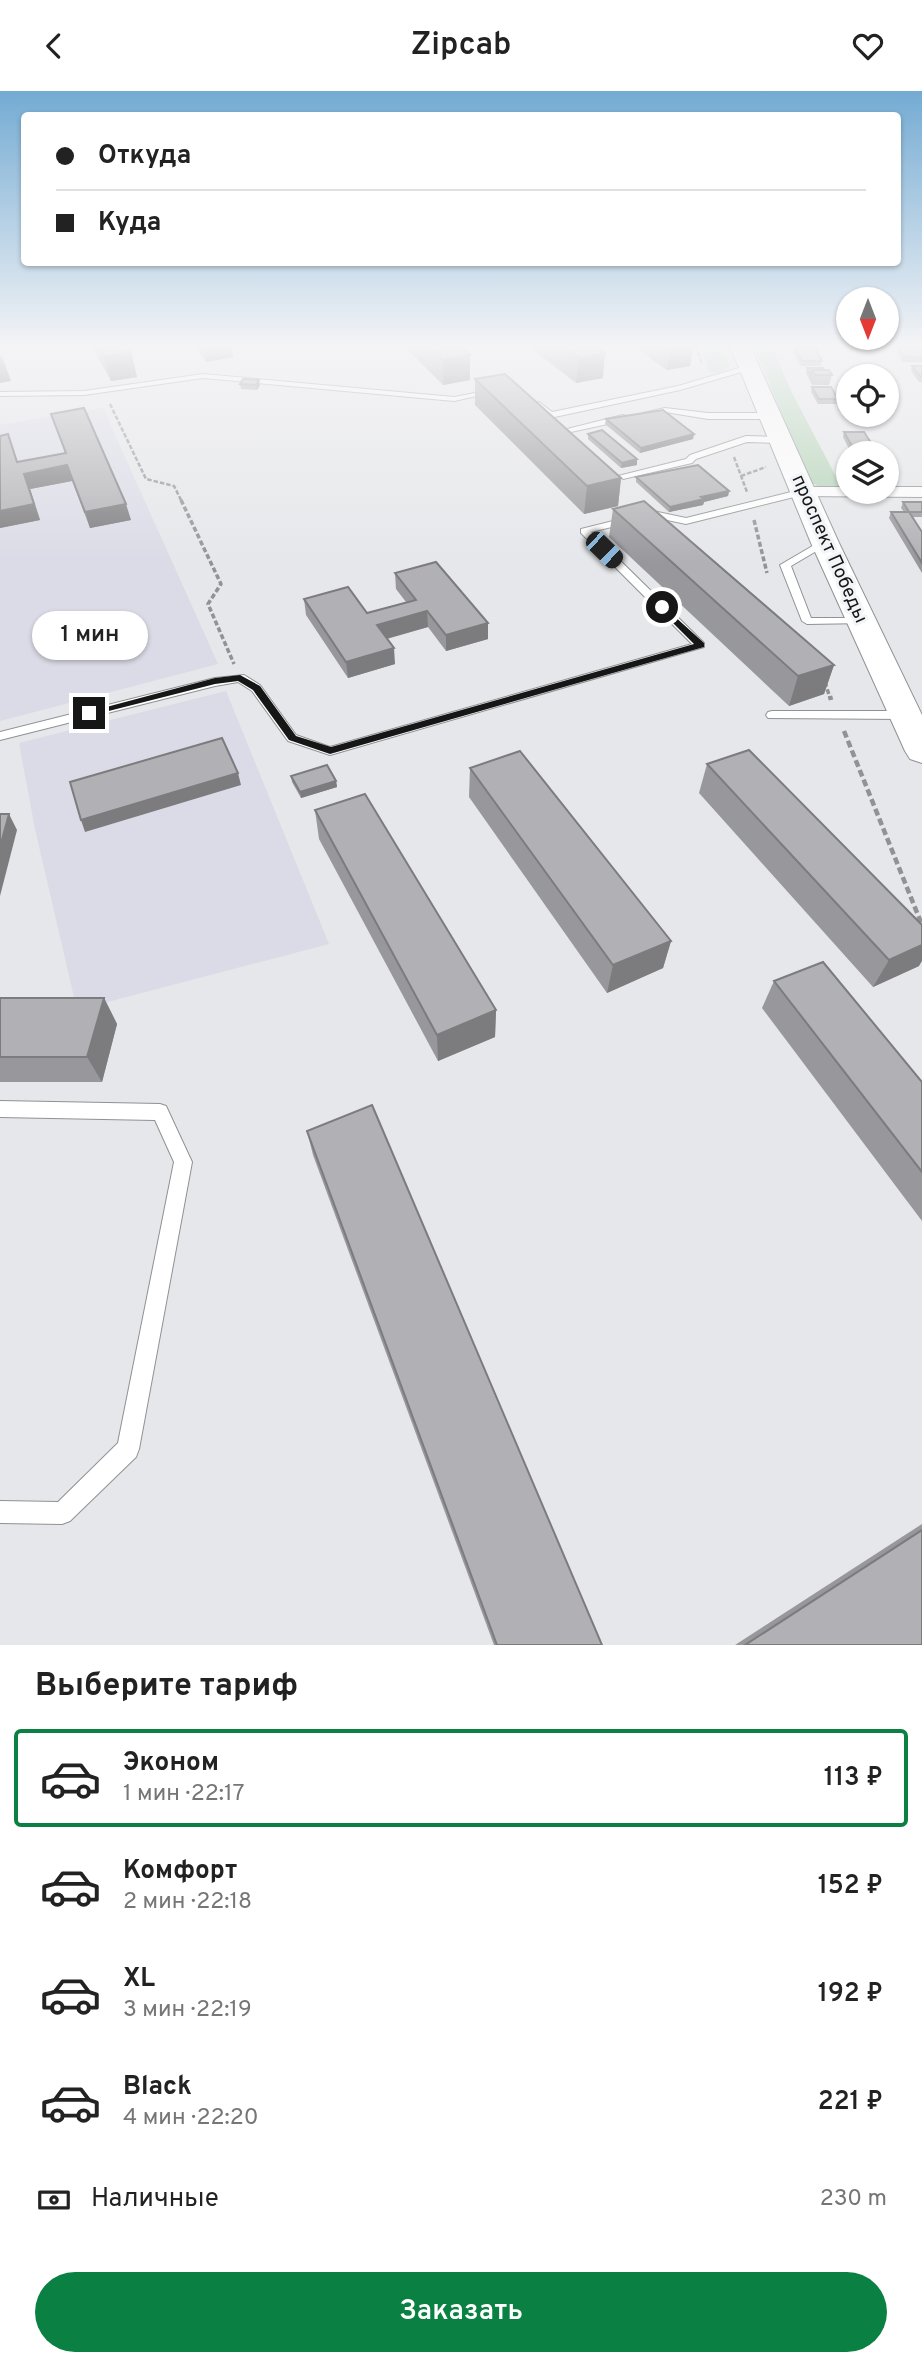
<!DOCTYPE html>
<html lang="ru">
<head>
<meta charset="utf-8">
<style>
  body { margin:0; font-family:Overpass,sans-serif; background:#f2f2f2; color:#222; height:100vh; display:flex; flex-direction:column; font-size:26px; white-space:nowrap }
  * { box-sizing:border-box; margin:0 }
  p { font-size:23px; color:#767676 }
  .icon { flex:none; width:38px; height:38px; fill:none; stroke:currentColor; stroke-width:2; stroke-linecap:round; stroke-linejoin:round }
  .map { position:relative; height:1554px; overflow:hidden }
  .panel { display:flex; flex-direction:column; background:#fff; flex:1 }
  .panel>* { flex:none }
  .guide { position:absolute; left:21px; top:21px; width:880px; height:154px; border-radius:7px; box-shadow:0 2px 5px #0004; display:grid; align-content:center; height:154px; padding:0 35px; background:#fff }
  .needle { width:46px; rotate:180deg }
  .controls { position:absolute; left:836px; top:196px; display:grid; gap:14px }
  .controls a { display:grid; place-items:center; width:63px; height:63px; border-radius:50%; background:#fff; box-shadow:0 2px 5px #0004; font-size:35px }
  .end { position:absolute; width:32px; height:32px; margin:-16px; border:9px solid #161617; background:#fff; box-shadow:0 0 0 4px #fff }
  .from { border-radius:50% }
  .bubble { position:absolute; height:49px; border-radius:24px; background:#fff; box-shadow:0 2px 5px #0004; font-size:23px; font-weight:600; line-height:49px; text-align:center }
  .car { position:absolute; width:21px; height:42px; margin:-21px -10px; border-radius:9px; box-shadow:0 0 5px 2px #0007; background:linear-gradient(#222 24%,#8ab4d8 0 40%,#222 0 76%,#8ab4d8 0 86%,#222 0) }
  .guide b { display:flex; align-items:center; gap:24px; height:66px; font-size:26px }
  .guide b+b { border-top:2px solid #e0e0e0 }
  .guide i { width:18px; height:18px; background:#222 }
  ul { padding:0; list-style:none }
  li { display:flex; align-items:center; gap:21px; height:98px; margin:0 14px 10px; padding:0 21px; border:4px solid transparent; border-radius:7px }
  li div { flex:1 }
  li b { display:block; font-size:26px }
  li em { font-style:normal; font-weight:600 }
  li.selected { border-color:#0b8043 }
  li>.icon { width:63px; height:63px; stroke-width:1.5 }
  h2 { padding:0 35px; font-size:32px; line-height:84px }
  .pay { display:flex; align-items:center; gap:18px; height:77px; padding:0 35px; font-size:26px }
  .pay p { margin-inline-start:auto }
  .button { display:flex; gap:14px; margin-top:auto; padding:14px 35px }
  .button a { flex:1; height:80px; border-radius:42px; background:#0b8043; color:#fff; font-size:28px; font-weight:600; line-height:80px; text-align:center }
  header { display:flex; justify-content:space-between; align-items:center; height:91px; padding:0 35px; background:#fff; font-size:32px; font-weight:600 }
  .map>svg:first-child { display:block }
  .built { fill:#dadbe6 }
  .green { fill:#b3d3b4 }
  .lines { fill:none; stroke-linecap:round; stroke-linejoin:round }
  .lane-casing { stroke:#909194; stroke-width:2 }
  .street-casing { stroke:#909194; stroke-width:2 }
  .secondary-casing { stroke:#909194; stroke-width:2 }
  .path-far2 { stroke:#929295; stroke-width:2.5; stroke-dasharray:4.5 2; stroke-linecap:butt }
  .path-far1 { stroke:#929295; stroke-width:3.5; stroke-dasharray:5 2.5; stroke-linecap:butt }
  .path { stroke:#929295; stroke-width:4.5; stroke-dasharray:7 3.5; stroke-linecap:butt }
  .lane { fill:#fff; fill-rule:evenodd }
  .street { fill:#fff; fill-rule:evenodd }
  .secondary { fill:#fff; fill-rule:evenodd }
  .wall { fill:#98989c }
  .shaded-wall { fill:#7c7c7f }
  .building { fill:#b1b1b5; stroke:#7c7c7f; stroke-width:2 }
  .route { fill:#161617 }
  .labels { text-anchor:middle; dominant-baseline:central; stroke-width:6; stroke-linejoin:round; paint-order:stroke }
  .far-street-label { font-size:19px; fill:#161617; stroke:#f3f4f7 }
</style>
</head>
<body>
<header><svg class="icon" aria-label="back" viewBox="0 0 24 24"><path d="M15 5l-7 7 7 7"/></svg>Zipcab<svg class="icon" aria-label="heart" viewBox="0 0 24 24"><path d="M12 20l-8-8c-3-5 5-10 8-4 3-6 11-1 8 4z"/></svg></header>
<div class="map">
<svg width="922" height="1554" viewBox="0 0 922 1554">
  <rect width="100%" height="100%" fill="#e6e7ea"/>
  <g class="built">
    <polygon points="103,317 218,573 0,630 0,334"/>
    <polygon points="226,600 329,853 77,919 35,738 19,652"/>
  </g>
  <g class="green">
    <polygon points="701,255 722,255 720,259 728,268 729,277 718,282 709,281"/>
    <polygon points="754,255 772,255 791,300 842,397 819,396 809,390"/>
  </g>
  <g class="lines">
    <g class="lane-casing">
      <g id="lane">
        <polygon points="749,274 752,274 752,278 680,299 550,327 532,313 539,311 552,321 678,295"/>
        <polygon points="203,283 454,306 491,299 495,301 454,310 203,287 84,304 0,305 0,301 84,300"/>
        <polygon points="665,317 708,322 770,322 774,325 770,328 708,328 665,321 647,324 643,322"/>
        <polygon points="623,324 626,325 626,329 571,341 567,338"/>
        <polygon points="746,345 781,346 785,349 781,352 747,351 696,368 692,372 623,388 618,385 686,368 690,364"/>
        <polygon points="803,398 808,401 806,403 686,433 653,426 591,441 704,552 704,556 330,664 288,650 252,600 238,591 215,595 0,649 0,641 215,587 244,584 260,594 296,644 330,656 692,553 581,442 581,438 653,420 686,427"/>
        <polygon points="821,450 830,452 791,475 811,527 862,527 867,530 866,532 807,533 802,530 780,474"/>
        <polygon points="772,620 904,620 910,624 904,628 768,627 766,624 768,621"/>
        <polygon points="0,1010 160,1013 166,1015 192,1071 139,1358 136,1366 70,1430 62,1433 0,1432 0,1410 58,1411 118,1352 174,1071 155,1029 0,1026"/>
      </g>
    </g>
    <g class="street-casing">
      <polygon id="street" points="803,396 849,396 849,401 887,401 887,396 922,396 922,406 797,405 794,401"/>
    </g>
    <g class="secondary-casing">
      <polygon id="secondary" points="730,255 750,255 839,452 922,624 922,672 910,668 905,660 811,452"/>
    </g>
    <g class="path-far2">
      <polyline points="696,255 702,274"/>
      <polyline points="110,313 146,388 174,395 182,411"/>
      <polyline points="734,366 747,401"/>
      <polyline points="741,385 766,376"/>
    </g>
    <g class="path-far1">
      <polyline points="181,409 221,493 208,513 234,573"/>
      <polyline points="754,429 767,482"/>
      <polyline points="825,591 830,607"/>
    </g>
    <g class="path">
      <polyline points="830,605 831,609"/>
      <polyline points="844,640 922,834"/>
    </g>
    <use href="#lane" class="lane"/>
    <use href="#street" class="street"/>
    <use href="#secondary" class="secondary"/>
  </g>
  <g class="wall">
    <polygon points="92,255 128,255 131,261 137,286 111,290"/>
    <polygon points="195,255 231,255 233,266 206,271"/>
    <polygon points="404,255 460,255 470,264 470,289 443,294"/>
    <polygon points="528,255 596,255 603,287 576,292"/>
    <polygon points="633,255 693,255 690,275 667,279"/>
    <polygon points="789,255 811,255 810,256 789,256"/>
    <polygon points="795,257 822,270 821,275 801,275 794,262"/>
    <polygon points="898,257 922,262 922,271 903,271 897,262"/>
    <polygon points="912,275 922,275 922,291 919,291 911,280"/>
    <polygon points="807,277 824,279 832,284 829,294 812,294 806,282"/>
    <polygon points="475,288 621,387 618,415 584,423 475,314"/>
    <polygon points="240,293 260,294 257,299 241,298"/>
    <polygon points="812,296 838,308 837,313 818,313 811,301"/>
    <polygon points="51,323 131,429 90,437 72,390 30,398 40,429 0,437 18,371 65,362"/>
    <polygon points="606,328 694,343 693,348 640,362 605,333"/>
    <polygon points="844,341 873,355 871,360 850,360 843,346"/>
    <polygon points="588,343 637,374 621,377 588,348"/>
    <polygon points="636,386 729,400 728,405 704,411 703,414 669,421 636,391"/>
    <polygon points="903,411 922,411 922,426 913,426 922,441 922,482 889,427 891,421 904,421 901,417"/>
    <polygon points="613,418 834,574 824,603 789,615 609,446"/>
    <polygon points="395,482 488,548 446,560 428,536 387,548 395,573 348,587 306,524 304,508 367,522 406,511 396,498"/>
    <polygon points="707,673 919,875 873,896 699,702"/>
    <polygon points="470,677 671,850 663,877 607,902 469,706"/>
    <polygon points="291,685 336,690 337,696 301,707 292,691"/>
    <polygon points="315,719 496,919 495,946 438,970 319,748"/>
    <polygon points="774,890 922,991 922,1130 762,917"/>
    <polygon points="0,907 104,907 117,933 102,991 0,991"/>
    <polygon points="307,1040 602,1554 494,1554 313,1064"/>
    <polygon points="922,1433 922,1554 735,1554"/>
  </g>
  <g class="shaded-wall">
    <polygon points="203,255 231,255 233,266 206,271"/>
    <polygon points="671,255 693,255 690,275 667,279"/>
    <polygon points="131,261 137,286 111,290 104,265"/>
    <polygon points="605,262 603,287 576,292 579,267"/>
    <polygon points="470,264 470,289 443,294 443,269"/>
    <polygon points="0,265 2,265 11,290 0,292"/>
    <polygon points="259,289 260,294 257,299 256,294"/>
    <polygon points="694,343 693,348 640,362 641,357"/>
    <polygon points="637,368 637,374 621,377 622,372"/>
    <polygon points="67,374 72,390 30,398 40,429 0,437 0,420 24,383"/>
    <polygon points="621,387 618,415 584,423 587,395"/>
    <polygon points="729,400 728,405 704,411 703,414 669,421 670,416 701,406"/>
    <polygon points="126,413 131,429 90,437 85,421"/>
    <polygon points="427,520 428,536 378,550 377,534"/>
    <polygon points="488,532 488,548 446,560 446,544"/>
    <polygon points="394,557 395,573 348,587 346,571"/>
    <polygon points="834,574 824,603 789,615 798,585"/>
    <polygon points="238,682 241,694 85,741 81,729"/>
    <polygon points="336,690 337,696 301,707 300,701"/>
    <polygon points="9,723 17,739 0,805 0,756"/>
    <polygon points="671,850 663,877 607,902 613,874"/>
    <polygon points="922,854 922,870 919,875 873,896 889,869"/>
    <polygon points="104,907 117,933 102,991 87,966"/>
    <polygon points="496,919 495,946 438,970 437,944"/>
  </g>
  <g class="building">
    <polygon points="99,255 128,255 131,261 104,265"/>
    <polygon points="428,255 460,255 470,264 443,269"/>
    <polygon points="562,255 596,255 605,262 579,267"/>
    <polygon points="795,257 815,257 822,270 802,270"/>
    <polygon points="898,257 919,257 922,262 922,266 905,266"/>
    <polygon points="912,275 922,275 922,286 921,286"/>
    <polygon points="807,277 823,277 824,279 812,279 811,284"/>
    <polygon points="812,279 829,279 832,284 815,284"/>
    <polygon points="505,283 621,387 587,395 475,288"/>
    <polygon points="243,288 259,289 256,294 240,293"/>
    <polygon points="812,296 831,296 838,308 819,308"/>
    <polygon points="84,317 126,413 85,421 67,374 24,383 34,413 0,420 0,345 8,343 17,371 66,362 51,323"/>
    <polygon points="663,319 694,343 641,357 606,328"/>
    <polygon points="602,339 637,368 622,372 588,343"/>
    <polygon points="844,341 864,341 873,355 852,355"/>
    <polygon points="698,374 729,400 701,406 704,408 670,416 636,386"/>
    <polygon points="644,410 834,574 798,585 613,418"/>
    <polygon points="903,411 922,411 922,421 909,421"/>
    <polygon points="891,421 909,421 922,441 922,472"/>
    <polygon points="436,471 488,532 446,544 427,520 377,534 394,557 346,571 304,508 348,496 367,522 416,509 395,482"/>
    <polygon points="222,647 238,682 81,729 70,691"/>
    <polygon points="749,659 922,834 922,854 889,869 707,673"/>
    <polygon points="520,660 671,850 613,874 470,677"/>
    <polygon points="327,674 336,690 300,701 291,685"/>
    <polygon points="365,703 496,919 437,944 315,719"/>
    <polygon points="0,723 9,723 0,756"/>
    <polygon points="823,871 922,991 922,1081 774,890"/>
    <polygon points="0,907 104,907 87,966 0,966"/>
    <polygon points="372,1014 602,1554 497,1554 307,1040"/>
    <polygon points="922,1439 922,1554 745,1554"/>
  </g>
  <linearGradient id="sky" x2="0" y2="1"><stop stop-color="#74abd3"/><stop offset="0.54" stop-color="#f4f4f6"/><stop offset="1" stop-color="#f4f4f6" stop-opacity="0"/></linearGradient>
  <rect width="922" height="472" fill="url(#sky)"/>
  <polygon class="route" points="662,514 704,552 704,556 330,663 289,649 253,599 238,590 215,593 89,625 84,622 215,587 240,584 260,595 296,645 331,656 694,553 657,516"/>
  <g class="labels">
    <g class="far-street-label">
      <text transform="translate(829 458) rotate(66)">проспект Победы</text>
    </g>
  </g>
</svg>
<div class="controls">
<a><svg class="needle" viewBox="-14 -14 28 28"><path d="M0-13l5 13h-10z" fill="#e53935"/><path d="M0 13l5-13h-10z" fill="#767676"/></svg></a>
<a><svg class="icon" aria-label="locate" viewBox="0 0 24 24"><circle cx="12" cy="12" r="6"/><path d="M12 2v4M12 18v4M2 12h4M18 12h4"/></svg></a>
<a><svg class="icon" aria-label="layers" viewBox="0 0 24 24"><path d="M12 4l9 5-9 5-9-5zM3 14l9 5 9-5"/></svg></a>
</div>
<i class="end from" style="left:662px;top:516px"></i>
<i class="end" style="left:89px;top:622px"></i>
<div class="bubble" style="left:32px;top:520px;width:116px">1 мин</div>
<i class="car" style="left:604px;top:459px;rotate:134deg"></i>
<div class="guide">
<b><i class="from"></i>Откуда</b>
<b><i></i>Куда</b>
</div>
</div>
<section class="panel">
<h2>Выберите тариф</h2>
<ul>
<li class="selected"><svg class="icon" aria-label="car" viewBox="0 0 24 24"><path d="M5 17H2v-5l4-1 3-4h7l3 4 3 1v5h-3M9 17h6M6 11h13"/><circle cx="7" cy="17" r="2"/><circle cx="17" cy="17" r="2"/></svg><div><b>Эконом</b><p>1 мин · 22:17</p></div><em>113 ₽</em></li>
<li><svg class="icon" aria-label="car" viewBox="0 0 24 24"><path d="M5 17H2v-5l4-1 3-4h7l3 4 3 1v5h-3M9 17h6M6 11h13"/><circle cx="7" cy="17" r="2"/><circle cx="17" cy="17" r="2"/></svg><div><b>Комфорт</b><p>2 мин · 22:18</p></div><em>152 ₽</em></li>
<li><svg class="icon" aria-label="car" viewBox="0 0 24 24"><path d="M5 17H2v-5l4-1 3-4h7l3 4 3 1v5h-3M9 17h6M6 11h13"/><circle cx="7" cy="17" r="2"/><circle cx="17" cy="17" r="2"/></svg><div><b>XL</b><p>3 мин · 22:19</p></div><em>192 ₽</em></li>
<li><svg class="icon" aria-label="car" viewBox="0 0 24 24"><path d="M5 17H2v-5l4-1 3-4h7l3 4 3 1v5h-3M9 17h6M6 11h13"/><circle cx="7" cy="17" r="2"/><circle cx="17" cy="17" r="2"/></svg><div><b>Black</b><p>4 мин · 22:20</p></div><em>221 ₽</em></li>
</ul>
<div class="pay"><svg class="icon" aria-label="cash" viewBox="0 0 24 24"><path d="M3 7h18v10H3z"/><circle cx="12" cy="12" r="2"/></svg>Наличные<p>230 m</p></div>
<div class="button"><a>Заказать</a></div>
</section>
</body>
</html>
